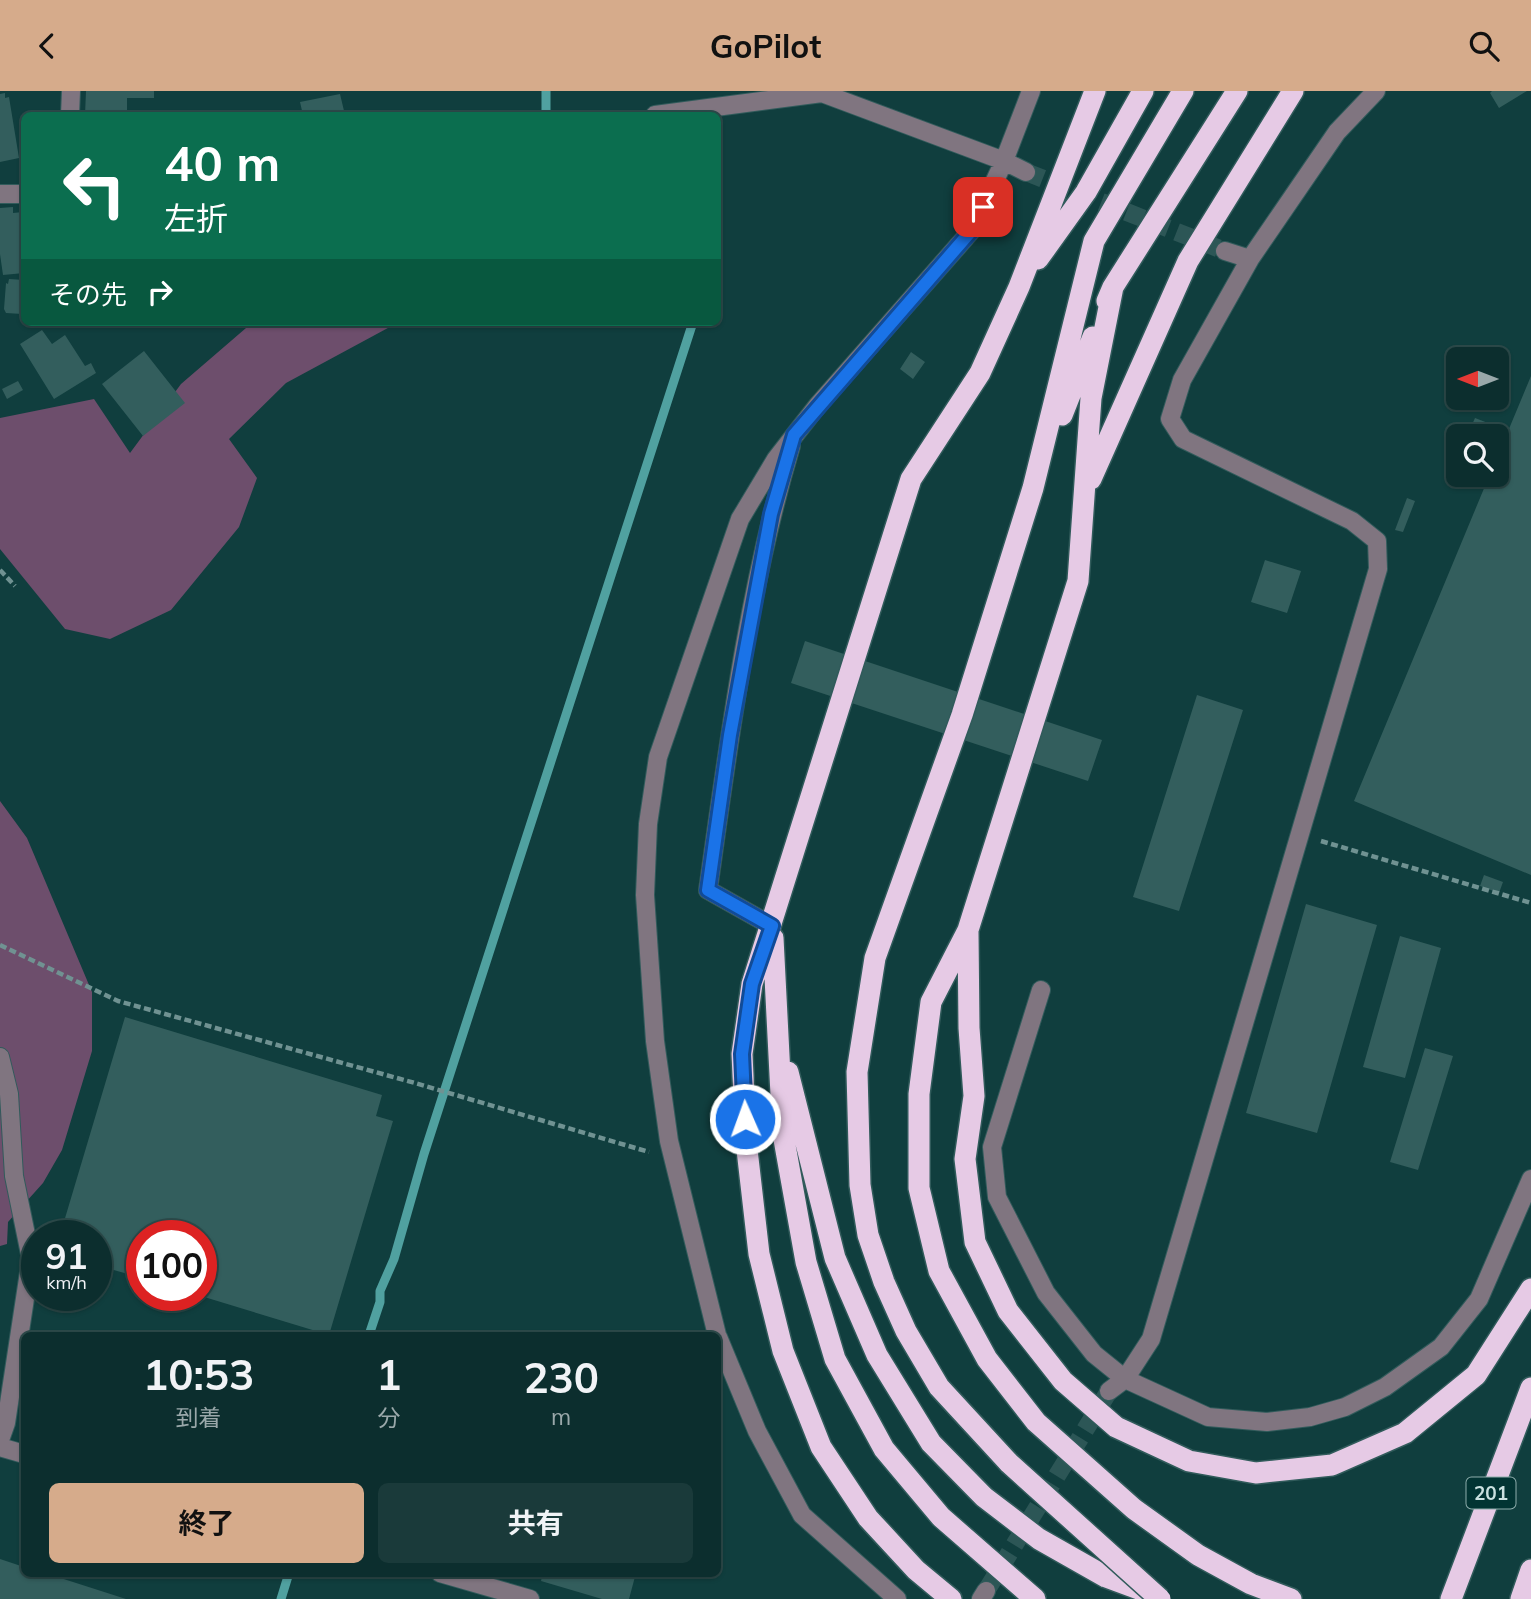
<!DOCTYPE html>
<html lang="ja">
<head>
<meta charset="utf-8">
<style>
	body { margin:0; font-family:Mulish,"Noto Sans JP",sans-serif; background:#1a3a3a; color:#f1f3f6; height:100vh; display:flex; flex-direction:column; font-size:26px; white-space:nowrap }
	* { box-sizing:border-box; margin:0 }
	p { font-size:23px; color:#9aa8aa }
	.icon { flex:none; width:38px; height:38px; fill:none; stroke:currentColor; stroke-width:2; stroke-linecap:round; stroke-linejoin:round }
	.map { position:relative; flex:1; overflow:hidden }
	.sheet { position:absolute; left:21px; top:1241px; width:700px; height:245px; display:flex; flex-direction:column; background:#0c2e2e; border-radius:10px; box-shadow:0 2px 5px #0004,0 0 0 2px #2c4a4a }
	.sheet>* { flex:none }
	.hud { position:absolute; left:21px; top:21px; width:700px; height:214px; border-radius:10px; box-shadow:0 2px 5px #0004,0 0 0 2px #2c4a4a; background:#0b6e4f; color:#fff; overflow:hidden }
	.needle { width:46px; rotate:270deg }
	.buttons { position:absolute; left:1446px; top:256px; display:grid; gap:14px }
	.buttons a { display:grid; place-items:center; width:63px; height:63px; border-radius:10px; background:#0c2e2e; box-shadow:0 2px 5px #0004,0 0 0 2px #2c4a4a; font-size:35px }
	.speed { position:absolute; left:21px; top:1129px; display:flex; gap:14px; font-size:35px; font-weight:700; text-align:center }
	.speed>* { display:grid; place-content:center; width:91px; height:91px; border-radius:50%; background:#0c2e2e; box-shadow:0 2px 5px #0004,0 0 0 2px #2c4a4a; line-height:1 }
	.speed small { font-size:18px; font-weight:400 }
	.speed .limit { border:10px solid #d22; background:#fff; color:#111 }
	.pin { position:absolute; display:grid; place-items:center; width:60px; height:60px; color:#fff; margin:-30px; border-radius:14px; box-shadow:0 4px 10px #0006 }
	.me { position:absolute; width:77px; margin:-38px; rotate:358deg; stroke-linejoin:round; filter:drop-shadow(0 0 5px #0008) }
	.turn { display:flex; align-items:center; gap:24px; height:147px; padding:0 28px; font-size:32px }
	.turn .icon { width:91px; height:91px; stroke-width:2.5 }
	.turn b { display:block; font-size:49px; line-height:60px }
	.then { display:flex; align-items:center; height:66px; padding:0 28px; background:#0003; gap:14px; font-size:26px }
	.eta { display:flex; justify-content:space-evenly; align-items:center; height:119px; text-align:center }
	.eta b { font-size:42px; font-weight:700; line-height:49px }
	.cta { display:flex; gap:14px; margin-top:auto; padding:14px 28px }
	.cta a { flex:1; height:80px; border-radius:10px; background:#d6ab8b; color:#111; font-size:28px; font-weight:700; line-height:80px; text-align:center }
	.cta a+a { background:#1a3a3a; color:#f1f3f6 }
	header { display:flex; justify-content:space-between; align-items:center; height:91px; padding:0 28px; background:#d6ab8b; color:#111; font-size:32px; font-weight:700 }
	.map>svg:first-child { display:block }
	.green { fill:#6d4e6c }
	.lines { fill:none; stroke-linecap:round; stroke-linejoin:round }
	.stream { stroke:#50a1a0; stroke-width:9 }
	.building { fill:#335e5d }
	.minor-tunnel { stroke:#2c5656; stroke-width:18; stroke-dasharray:18 9; stroke-linecap:butt }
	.minor-casing { stroke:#315b5b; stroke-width:20 }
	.highway-casing { stroke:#315b5b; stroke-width:24 }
	.path { stroke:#709292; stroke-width:4.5; stroke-dasharray:7 3.5; stroke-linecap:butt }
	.minor { stroke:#807580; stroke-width:18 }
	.highway { stroke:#e6cae5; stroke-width:21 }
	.highway-bridge-casing { stroke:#315b5b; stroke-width:24; stroke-linecap:butt }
	.highway-bridge { stroke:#e6cae5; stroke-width:21 }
	.route-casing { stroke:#114b97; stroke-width:18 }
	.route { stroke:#1a73e8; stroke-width:12 }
	.labels { text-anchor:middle; stroke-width:7; stroke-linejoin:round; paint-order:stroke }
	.shield { fill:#023433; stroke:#8eadac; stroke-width:2 }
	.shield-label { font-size:19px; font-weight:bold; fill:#cae1e0 }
</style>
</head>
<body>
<header><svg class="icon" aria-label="back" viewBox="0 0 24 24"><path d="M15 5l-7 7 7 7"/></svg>GoPilot<svg class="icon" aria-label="search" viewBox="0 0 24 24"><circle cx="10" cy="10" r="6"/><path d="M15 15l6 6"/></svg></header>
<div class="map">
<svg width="1531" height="1508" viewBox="0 0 1531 1508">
	<rect width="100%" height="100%" fill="#103e3e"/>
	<path class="green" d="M263,231H399L286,292L229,348L257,387L239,436L171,519L110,548L65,538L0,458V327L94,308L130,362L181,293L246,237Z
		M0,710L27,747L92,901V960L62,1059L43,1092L8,1131L7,1153L0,1155Z"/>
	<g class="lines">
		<path class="stream" d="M546,0V24
			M369,1244L380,1211V1200L394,1168L424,1063L693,231
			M281,1508L289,1482"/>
	</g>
	<path class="building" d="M86,0H154V7H127V24H85Z
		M1492,0H1527L1499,17L1490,2Z
		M5,2V7L9,6L19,67L0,71V3Z
		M340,3L345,24H303L300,11Z
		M13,116V122L23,121L24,182L3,184L0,163V117Z
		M9,188L24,189V219L22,223L6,222L4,218L6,192L8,193Z
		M42,239L52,253L65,244L85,275L91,272L96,282L54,308L20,253Z
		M144,260L185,312L143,345L102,293Z
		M911,261L925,271L913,288L900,278Z
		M1531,285V784L1354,710L1490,383H1496V369Z
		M18,290L23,299L7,308L2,298Z
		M1475,327L1488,332L1482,345H1467Z
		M1407,407L1415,410L1403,441L1395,439Z
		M1265,469L1301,480L1287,522L1251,511Z
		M805,550L1102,649L1088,690L791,592Z
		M1197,604L1243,619L1179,820L1133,806Z
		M1484,784L1503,791L1499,802L1480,795Z
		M1306,813L1377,834L1317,1042L1246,1022Z
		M1400,845L1441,857L1405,987L1363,976Z
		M125,926L382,1004L376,1025L393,1030L329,1244L201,1205V1144H142V1187L96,1174V1144H60Z
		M1425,957L1453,965L1418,1079L1390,1071Z
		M0,1468L24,1476V1482H45L126,1508H0Z
		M543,1482H636L629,1508H602L541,1490Z"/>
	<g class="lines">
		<path class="minor-tunnel" d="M1026,81L1225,160
			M986,1500L1109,1300"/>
		<g class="minor-casing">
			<path id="minor" d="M70,24L71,0
				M655,24L822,2L1004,70L1026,81
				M0,103H24
				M1225,160L1250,168
				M772,835L708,799C729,650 748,499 791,355
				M1041,899L992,1056L997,1106L1046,1202L1094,1263L1125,1288L1208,1326L1267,1331L1310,1326L1345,1316L1385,1296L1441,1256L1479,1208L1531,1088
				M0,966L9,1003L14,1085L31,1168L6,1332L0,1349
				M717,1244L669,1050L655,950L645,804L648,733L658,666L740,428L776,368L818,314L972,139L1004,70L1031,0
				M718,1246L757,1340L802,1424L897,1508
				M1109,1300L1125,1288L1151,1248L1378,478L1377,450L1352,430L1183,348L1170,328L1182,289L1250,168L1337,41L1376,0
				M0,1356L24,1363
				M440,1482L530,1508
				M981,1508L986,1500"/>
		</g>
		<g class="highway-casing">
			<path id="highway" d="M1038,168L1086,101L1143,0
				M1113,196L1091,307L1078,490L968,839L931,911L919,1003V1097L939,1180L987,1268L1036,1331L1134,1418L1198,1464L1251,1493L1291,1508
				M1107,210L1113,196L1237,0
				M1062,324L1093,246
				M1091,388L1188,170L1293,0
				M968,841L969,937L974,1005L965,1068L975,1151L1008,1220L1063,1290L1116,1336L1189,1370L1256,1382L1332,1374L1405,1342L1476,1284L1531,1198
				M773,847L783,1043L806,1171L835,1268L884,1358L941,1426L1035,1508
				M788,981L835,1167L877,1264L931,1352L984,1406L1039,1448L1106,1486L1155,1504
				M1009,1372L939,1296L906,1240L884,1191L868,1144L860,1094L857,981L875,867L962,624L1033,397L1094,150L1183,0
				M951,1508L916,1479L868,1427L821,1356L783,1260L759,1163L746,1050L742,963L752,893L911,388L980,282L1019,196L1095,0
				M1451,1508L1531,1297
				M1521,1508L1531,1479"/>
		</g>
		<path class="path" d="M0,479L15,495
			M1321,750L1531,812
			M0,854L118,910L415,992L649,1061"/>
		<use href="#minor" class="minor"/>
		<use href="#highway" class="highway"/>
		<g class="highway-bridge-casing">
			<path id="highway-bridge" d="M1009,1372L1160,1508"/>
		</g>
		<use href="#highway-bridge" class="highway-bridge"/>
	</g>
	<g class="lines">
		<g class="route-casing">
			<path id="route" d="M745,1028L742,963L752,893L772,835L708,799L730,644L771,423L794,344L972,139L983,116"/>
		</g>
		<use href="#route" class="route"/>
	</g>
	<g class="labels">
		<rect class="shield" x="1466.5" y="1386.5" width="49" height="31" rx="5"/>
		<g class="shield-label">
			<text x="1491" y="1409">201</text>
		</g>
	</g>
</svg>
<div class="buttons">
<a><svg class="needle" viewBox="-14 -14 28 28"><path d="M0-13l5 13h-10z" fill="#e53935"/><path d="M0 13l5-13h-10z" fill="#9aa8aa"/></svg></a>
<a><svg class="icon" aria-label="search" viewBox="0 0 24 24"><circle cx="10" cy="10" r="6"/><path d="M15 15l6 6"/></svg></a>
</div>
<div class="speed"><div>91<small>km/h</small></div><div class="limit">100</div></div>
<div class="pin" style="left:983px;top:116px;background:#d93025"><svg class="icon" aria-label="arrive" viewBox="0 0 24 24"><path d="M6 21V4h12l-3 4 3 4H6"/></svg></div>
<svg class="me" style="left:745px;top:1028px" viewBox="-20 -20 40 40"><circle r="17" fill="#1a73e8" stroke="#fff" stroke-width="3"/><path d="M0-11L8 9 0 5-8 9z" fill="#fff"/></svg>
<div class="hud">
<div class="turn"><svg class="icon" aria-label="left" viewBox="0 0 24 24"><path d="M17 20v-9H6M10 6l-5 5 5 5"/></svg><div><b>40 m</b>左折</div></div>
<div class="then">その先<svg class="icon" aria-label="right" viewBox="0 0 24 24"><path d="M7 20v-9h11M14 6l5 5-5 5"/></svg></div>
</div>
<section class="sheet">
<div class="eta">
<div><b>10:53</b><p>到着</p></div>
<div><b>1</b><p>分</p></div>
<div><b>230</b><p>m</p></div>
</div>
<div class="cta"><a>終了</a><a>共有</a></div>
</section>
</div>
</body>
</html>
